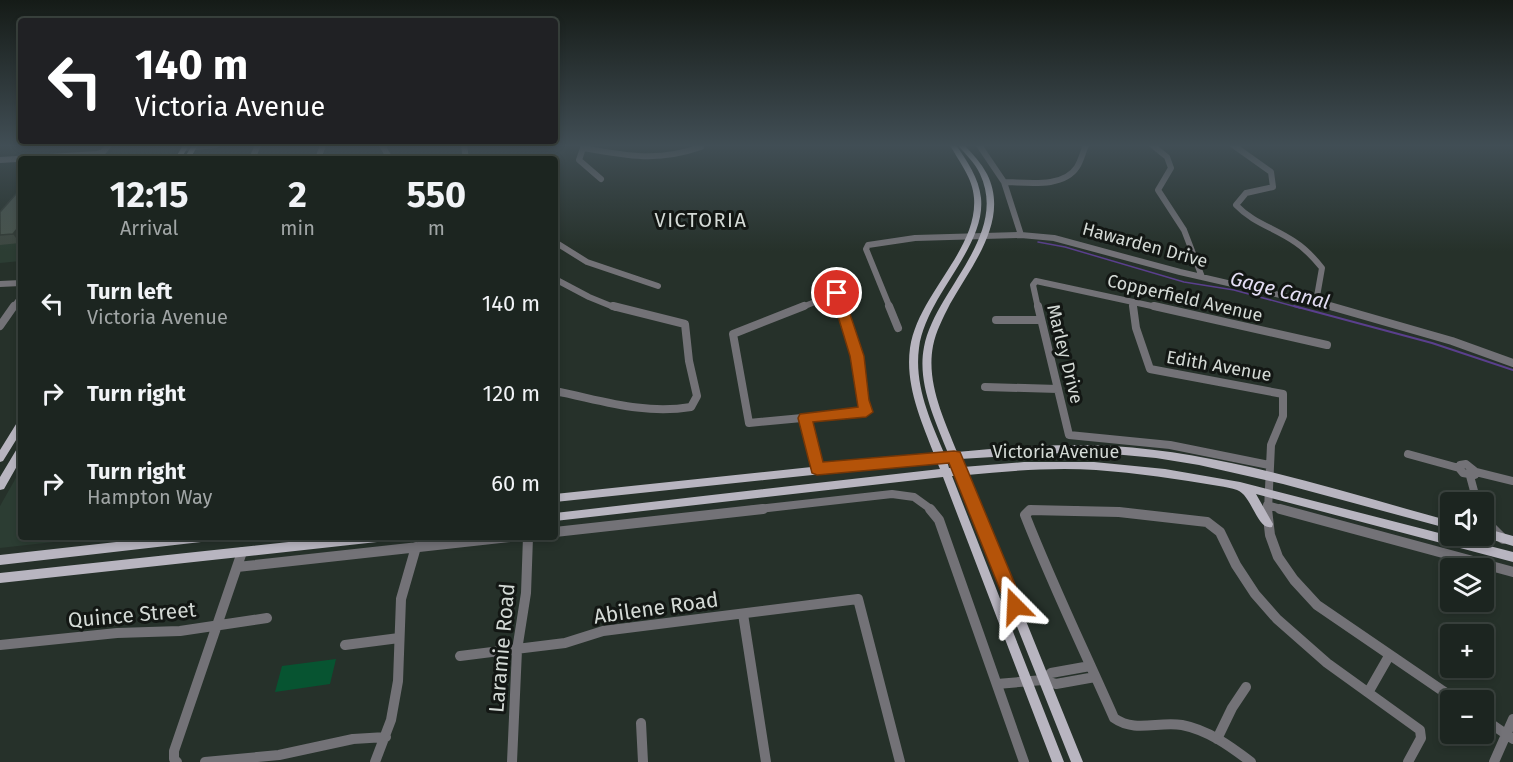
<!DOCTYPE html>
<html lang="en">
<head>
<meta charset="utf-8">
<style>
	body { margin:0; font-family:"Fira Sans",sans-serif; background:#252d29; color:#f1f3f6; height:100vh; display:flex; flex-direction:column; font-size:22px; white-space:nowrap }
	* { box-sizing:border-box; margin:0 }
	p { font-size:20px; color:#a0a5a5 }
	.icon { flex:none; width:33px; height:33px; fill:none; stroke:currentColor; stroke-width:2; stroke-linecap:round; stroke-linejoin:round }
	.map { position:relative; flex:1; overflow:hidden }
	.details { position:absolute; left:18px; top:156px; width:540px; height:384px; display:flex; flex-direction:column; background:#1c2520; border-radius:6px; box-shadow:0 3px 9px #0003,0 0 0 2px #3a423e }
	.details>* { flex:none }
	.top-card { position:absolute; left:18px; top:18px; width:540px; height:126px; border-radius:6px; box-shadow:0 3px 9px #0003,0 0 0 2px #3a423e; background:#202124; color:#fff; overflow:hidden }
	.tools { position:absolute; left:1440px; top:492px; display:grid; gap:12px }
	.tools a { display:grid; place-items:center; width:54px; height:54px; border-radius:6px; background:#1c2520; box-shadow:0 3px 9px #0003,0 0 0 2px #3a423e; font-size:30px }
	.pin { position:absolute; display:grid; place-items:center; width:51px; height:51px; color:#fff; margin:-26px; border:3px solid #fff; border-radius:50%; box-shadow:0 2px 6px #0007 }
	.me { position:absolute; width:66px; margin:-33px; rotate:339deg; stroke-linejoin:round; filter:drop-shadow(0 0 4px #0008) }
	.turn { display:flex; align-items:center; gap:21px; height:126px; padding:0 18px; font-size:27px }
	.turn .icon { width:78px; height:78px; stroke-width:2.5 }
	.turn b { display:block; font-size:42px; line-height:51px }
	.eta { display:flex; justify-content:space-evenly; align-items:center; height:102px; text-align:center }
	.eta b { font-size:36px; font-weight:700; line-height:42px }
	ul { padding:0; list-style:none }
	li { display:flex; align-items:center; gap:18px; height:90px; padding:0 18px }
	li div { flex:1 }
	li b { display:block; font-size:22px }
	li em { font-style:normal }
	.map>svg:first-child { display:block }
	.built { fill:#2c3d33 }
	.green { fill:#075431 }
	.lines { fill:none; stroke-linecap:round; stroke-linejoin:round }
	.stream-far1 { stroke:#5a3f8d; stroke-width:1.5 }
	.stream { stroke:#5a3f8d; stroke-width:2 }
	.minor-far2 { stroke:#737277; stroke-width:6 }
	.minor-far1 { stroke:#737277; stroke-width:8 }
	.minor { stroke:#737277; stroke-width:10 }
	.major { fill:#b8b5c0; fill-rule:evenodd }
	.wall { fill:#3e4841 }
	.shaded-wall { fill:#323b35 }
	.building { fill:#48544c; stroke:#323b35; stroke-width:1.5 }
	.route { fill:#b45309; stroke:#753606; stroke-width:1.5 }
	.labels { text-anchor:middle; stroke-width:6; stroke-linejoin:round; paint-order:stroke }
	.street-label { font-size:18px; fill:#d4dad6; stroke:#131714 }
	.neighbourhood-label { font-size:20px; letter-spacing:1.5px; fill:#d4dad6; stroke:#131714 }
	.water-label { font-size:20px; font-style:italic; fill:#e4def4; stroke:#131714 }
	.near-street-label { font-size:21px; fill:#d4dad6; stroke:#131714 }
</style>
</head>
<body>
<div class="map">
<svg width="1513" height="762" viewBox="0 0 1513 762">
	<rect width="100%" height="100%" fill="#26312a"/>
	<path class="built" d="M116,145H178L169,159H78L108,157Z
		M21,192V261L0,263V219Z
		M21,469V537H99L0,548V506Z"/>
	<path class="green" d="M336,659L330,684L275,692L282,666Z"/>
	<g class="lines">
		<path class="stream-far1" d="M1038,242L1065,247L1184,282L1234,290L1300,308"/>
		<path class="stream" d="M1294,306L1432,343L1513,370"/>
		<path class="minor-far2" d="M382,145L390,159
			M464,145L466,159
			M585,145L583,148C627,156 658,162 701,147
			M979,145L1004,182L1021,235
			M1152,145L1167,157L1171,168L1158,190L1184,230L1202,277
			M1233,145L1271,172L1273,187L1246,193L1236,205C1253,223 1275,228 1295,242C1306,249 1314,258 1322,268L1316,302
			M185,148L216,145
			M583,148L579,160L601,179
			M252,159L258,145
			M318,159L323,145
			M0,160L97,154L103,152L109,145
			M1004,182C1025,182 1063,189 1077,167C1081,161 1083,152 1086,145
			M555,242L587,262L658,286
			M555,279L589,297L616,308
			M0,284L21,283
			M1133,302V308
			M13,308L21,297
			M800,308L837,293L842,308
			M890,308L866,249L868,245L915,238L1021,235L1054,238L1180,272L1336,308
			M1038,308L1033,285L1036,281L1161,308"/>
		<path class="minor-far1" d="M804,306L733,334L749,423L866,412L862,400L857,356L841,306
			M889,306L898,328
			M1038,306L1069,435L1170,445L1269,465
			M1133,306L1136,328L1150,369L1283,394V416L1271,445L1268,510
			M1154,306L1327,345
			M1330,306L1452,341L1513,363
			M996,320H1041
			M0,326L14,306
			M985,387L1058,389
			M555,391C601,400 643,415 691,407L697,396L689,361L685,324L613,306
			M805,418L817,469
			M1408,454L1459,468
			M1466,464L1476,472L1475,475L1463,473L1459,468L1460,465Z
			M1476,472L1513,481
			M1470,476L1477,502
			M1267,505L1285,510
			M750,510L892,494L914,497L932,510
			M1030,510H1077"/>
		<path class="minor" d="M930,509L939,520L1024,762
			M1267,509L1270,535L1278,557L1294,580L1317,605L1456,700
			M1280,509L1513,572
			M1484,520L1503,539
			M555,532L763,509
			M237,567L510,537
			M743,614L766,762
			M0,645L117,633L180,631L267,618
			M345,645L399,638
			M460,656L565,643L603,631L858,599L900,762
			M1043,680L1051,673L1090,666
			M997,684L1043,680L1056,684L1095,677
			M1369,691L1389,656
			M1484,719L1513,739
			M641,723L643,762
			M1217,739L1232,708L1246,687
			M177,762L174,759V751L242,552
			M205,762L279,755L353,739L386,737
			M375,762L391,720L398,681L401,599L416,547
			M512,762L517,650L526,593L528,537
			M1251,762C1230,746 1208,730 1182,725C1158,721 1135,733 1114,718C1084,650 1052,584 1025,515L1030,510L1119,512L1207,522L1220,532L1236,565L1255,594L1277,619L1327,663L1420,730L1421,738L1408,762
			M1494,762L1513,719"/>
		<path class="major" d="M183,145H189L181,159H175Z
			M192,145H198L190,159H184Z
			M950,145H956C967,161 979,178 981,198C986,248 926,295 919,348C914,385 930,420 944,453H948C935,420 917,383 924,347C935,290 1009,236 980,174C975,163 965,154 958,145H964C973,154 981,163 987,174C1010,220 972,265 950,304C943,318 936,331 933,346C926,383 944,419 957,452C1009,447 1061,443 1112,446C1227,453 1339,491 1450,521V529L1283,484L1199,465L1156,458L1113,454L1063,453L960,459L963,467L1024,462H1094L1165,469L1240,482L1513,552V562L1256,494L1273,524L1272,527C1257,531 1252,495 1237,490C1232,488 1225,487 1219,486C1178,479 1137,473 1096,470C1053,467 1009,471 967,475L1083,762H1071L957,476H952L1064,762H1052L943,477L555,521V513L940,469L937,462L555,502V494L934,454C921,420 905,385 910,348C918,294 978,250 974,198C973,178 959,162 950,145ZM951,460L954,468H949L947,461Z
			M21,420V432L3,461L0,462V450L18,421Z
			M21,446V459L4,489L0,490V477L18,447Z
			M1484,528L1513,536V546L1480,536H1484Z
			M161,537H206L205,540L201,542L0,565V555Z
			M335,537H382L381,540L377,542L0,583V573Z"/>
	</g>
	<path class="wall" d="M21,193V242L20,243L0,245V212Z"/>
	<path class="shaded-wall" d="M21,224V242L20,243L13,234Z"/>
	<path class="building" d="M21,193V224L13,234L0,235V212L16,194Z"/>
	<linearGradient id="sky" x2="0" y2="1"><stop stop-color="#151b17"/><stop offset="0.58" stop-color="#414e55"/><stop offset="1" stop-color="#414e55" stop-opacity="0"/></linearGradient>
	<rect width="1513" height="251" fill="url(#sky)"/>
	<path class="route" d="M837,289L843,293L864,356L869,400L873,412L866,417L813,422L823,462L954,451L960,452L1024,606L1021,612L1015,614L1009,612L949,463L817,475L812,473L798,418L800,414L858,407L850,356L831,293Z"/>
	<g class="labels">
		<g class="street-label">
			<text transform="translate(1145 245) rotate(15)" y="6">Hawarden Drive</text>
			<text transform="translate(1185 298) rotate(13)" y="6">Copperfield Avenue</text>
			<text transform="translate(1065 354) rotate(76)" y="6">Marley Drive</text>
			<text transform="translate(1219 366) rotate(10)" y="6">Edith Avenue</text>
			<text x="1056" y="458">Victoria Avenue</text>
		</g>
		<g class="neighbourhood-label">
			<text x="701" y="227">VICTORIA</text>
		</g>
		<g class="water-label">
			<text transform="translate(1280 290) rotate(14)" y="7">Gage Canal</text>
		</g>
		<g class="near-street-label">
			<text transform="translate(656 608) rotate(-8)" y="7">Abilene Road</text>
			<text transform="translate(132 615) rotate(-5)" y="7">Quince Street</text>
			<text transform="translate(502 648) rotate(-85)" y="7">Laramie Road</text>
		</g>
	</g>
</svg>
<div class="tools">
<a><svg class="icon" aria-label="sound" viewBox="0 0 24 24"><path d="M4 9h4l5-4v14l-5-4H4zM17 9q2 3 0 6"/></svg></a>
<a><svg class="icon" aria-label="layers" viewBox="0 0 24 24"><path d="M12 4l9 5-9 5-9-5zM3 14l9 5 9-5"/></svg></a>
<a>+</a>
<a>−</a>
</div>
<div class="pin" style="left:837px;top:293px;background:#d93025"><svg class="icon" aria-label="arrive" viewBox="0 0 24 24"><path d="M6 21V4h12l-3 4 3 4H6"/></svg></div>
<svg class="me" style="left:1015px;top:606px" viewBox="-20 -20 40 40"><path d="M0-17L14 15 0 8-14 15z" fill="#b45309" stroke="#fff" stroke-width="4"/></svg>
<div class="top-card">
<div class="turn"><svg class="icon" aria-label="left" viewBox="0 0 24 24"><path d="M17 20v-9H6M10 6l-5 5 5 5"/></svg><div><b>140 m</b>Victoria Avenue</div></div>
</div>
<section class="details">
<div class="eta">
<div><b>12:15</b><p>Arrival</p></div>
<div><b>2</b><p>min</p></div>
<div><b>550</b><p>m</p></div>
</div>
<ul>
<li><svg class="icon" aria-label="left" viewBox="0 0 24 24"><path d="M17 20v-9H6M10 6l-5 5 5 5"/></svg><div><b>Turn left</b><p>Victoria Avenue</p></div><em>140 m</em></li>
<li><svg class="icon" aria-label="right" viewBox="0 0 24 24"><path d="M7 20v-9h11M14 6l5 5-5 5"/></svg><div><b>Turn right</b></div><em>120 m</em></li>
<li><svg class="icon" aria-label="right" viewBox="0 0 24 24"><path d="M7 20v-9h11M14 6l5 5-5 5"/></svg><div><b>Turn right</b><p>Hampton Way</p></div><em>60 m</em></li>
</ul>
</section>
</div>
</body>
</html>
